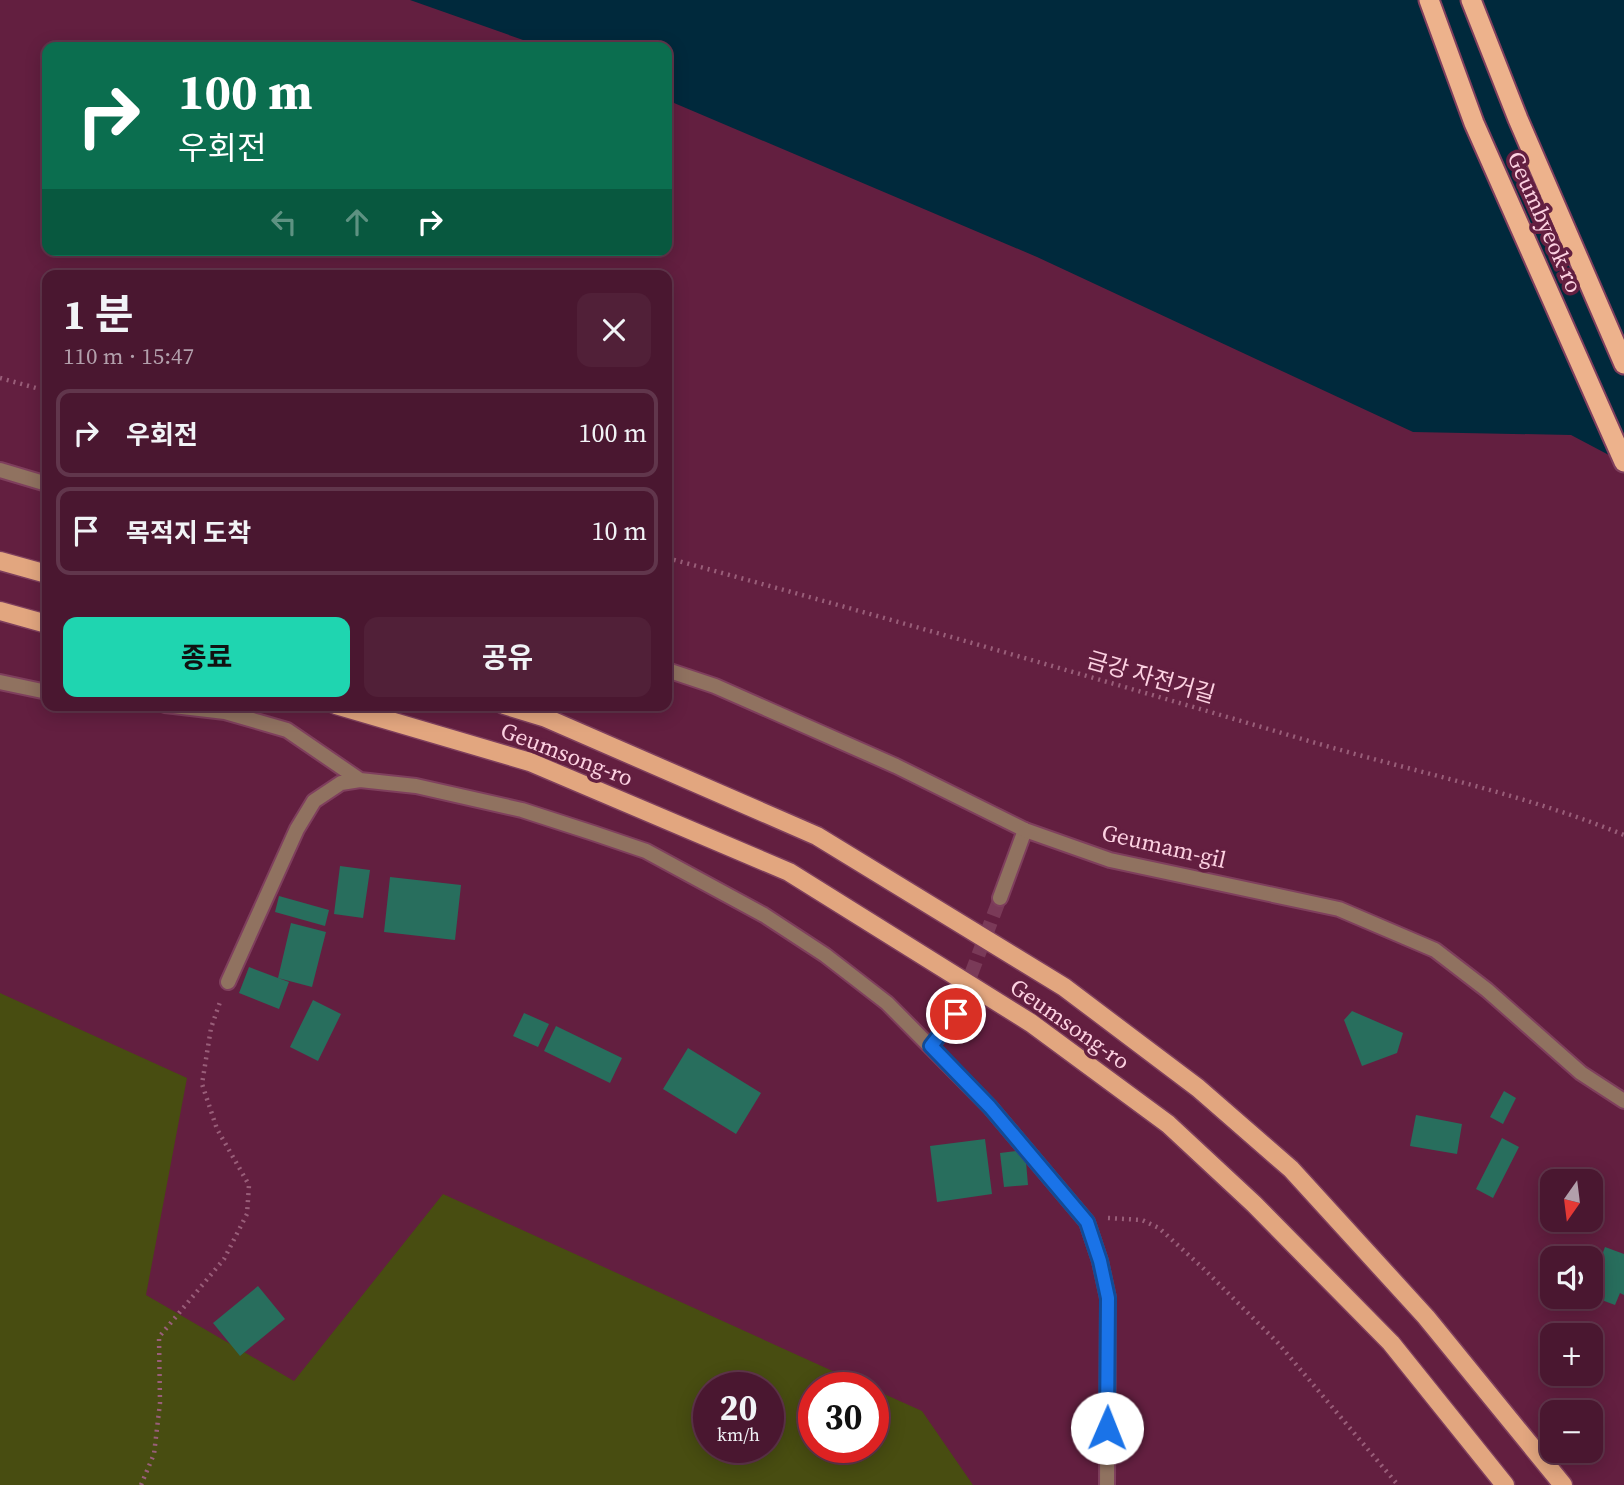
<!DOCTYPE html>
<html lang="ko">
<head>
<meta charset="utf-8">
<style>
	body { margin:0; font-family:"Source Serif 4","Noto Sans KR",serif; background:#512038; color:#f1f3f6; height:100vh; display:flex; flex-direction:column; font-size:26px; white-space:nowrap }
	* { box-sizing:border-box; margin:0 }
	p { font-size:23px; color:#b29fab }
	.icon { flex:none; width:38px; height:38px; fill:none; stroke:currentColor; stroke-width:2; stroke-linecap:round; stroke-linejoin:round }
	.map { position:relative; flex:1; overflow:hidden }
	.details { position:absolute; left:42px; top:270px; width:630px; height:441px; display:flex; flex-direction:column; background:#4a1730; border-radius:14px; box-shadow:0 4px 18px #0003,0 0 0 2px #61364c }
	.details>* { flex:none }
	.guide { position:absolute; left:42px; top:42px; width:630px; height:214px; border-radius:14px; box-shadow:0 4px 18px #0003,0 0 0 2px #61364c; background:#0b6e4f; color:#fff; overflow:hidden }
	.needle { width:46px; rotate:194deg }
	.fabs { position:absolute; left:1540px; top:1169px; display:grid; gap:14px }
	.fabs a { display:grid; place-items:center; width:63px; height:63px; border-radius:14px; background:#4a1730; box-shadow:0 4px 18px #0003,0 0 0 2px #61364c; font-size:35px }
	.speed { position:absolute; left:693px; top:1372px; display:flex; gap:14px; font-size:35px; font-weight:700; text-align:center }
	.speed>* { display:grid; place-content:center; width:91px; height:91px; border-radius:50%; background:#4a1730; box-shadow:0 4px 18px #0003,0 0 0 2px #61364c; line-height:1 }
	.speed small { font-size:18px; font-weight:400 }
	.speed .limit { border:10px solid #d22; background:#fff; color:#111 }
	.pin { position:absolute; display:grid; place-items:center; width:60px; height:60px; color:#fff; margin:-30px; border:4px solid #fff; border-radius:50%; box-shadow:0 2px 7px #0007 }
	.me { position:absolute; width:77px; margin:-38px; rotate:1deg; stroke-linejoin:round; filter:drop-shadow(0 0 5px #0008) }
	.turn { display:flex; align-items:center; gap:24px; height:147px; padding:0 21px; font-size:32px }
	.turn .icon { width:91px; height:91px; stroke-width:2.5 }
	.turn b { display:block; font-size:49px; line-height:60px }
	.lanes { display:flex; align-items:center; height:66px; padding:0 21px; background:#0003; justify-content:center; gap:35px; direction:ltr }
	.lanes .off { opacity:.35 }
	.round { display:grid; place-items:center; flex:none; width:74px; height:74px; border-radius:14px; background:#512038 }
	.headline { display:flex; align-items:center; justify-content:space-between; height:119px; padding:0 21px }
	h1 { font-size:42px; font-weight:700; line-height:52px }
	.cta { display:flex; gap:14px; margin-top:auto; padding:14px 21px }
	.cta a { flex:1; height:80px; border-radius:14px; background:#1fd5b0; color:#111; font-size:28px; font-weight:700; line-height:80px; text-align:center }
	.cta a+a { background:#512038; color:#f1f3f6 }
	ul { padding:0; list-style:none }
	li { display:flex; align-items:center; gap:21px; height:88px; margin:0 14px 10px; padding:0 7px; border:4px solid #61364c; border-radius:14px }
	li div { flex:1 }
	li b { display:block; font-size:26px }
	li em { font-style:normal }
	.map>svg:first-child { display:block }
	.green { fill:#484d11; fill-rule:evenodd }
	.water { fill:#00293c }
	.building { fill:#286e5d }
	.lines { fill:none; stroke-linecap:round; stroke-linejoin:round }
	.minor-tunnel { stroke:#7a3a58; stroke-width:14; stroke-dasharray:14 7; stroke-linecap:butt }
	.minor-casing { stroke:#7f3f5d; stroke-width:18 }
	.tertiary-casing { stroke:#7f3f5d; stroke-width:18 }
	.primary-casing { stroke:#7f3f5d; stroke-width:21 }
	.trunk-casing { stroke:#7f3f5d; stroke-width:23 }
	.path { stroke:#995e79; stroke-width:4.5; stroke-dasharray:2 5; stroke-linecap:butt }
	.minor { stroke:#907260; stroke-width:14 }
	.tertiary { stroke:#907260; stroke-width:14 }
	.primary { stroke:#e2a67f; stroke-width:18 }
	.trunk { stroke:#edb28c; stroke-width:19 }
	.route-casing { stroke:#114b97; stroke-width:18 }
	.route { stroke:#1a73e8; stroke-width:12 }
	.labels { text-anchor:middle; stroke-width:7; stroke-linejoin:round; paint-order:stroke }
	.street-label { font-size:23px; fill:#fcd1e1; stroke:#631f40 }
</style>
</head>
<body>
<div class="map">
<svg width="1624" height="1485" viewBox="0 0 1624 1485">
	<rect width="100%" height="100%" fill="#631f40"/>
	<path class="green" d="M0,993L187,1078L146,1295L294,1381L443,1194L870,1388H814V1447H873V1389L922,1411L973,1485H0ZM709,1388H768V1447H709Z"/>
	<path class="water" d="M410,0H1624V463L1571,435L1413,432L1037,257L667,100V47H543Z"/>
	<path class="building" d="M340,866L370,870L363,918L334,914Z
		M390,877L461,885L455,940L384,932Z
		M279,896L329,910L325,926L275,912Z
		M291,923L326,932L312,987L278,978L289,982L279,1009L239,993L249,967L278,978Z
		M313,1000L341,1014L318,1061L290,1047Z
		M1352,1011L1403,1033L1397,1053L1362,1066L1344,1020Z
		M524,1013L549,1024L538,1047L513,1036Z
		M556,1026L622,1058L610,1083L544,1051Z
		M688,1048L761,1093L736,1134L663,1089Z
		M1504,1091L1516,1098L1503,1124L1490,1117Z
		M1416,1115L1462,1124L1457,1154L1410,1146Z
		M1502,1138L1519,1147L1493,1198L1476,1189Z
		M985,1139L992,1194L937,1202L930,1146Z
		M1025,1150L1028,1185L1004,1187L1000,1153Z
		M1563,1220H1584L1580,1227Z
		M1605,1247L1624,1254V1295L1620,1293L1615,1305L1591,1296V1285Z
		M258,1286L285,1319L240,1356L213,1323Z"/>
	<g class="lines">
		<path class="minor-tunnel" d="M956,1014L1000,898"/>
		<g class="minor-casing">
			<path id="minor" d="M0,682L47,692
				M165,705L225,712L287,730L360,780
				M1000,898L1025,830
				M228,982L297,829L314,801L341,783L360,780L416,786L522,810L593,833L646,851L764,915L825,955L887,1003L990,1107L1087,1222L1100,1261L1108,1298L1107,1485
				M931,1046L956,1014"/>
		</g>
		<g class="tertiary-casing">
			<path id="tertiary" d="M0,470L47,484
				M667,670L715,686L896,766L1025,830L1110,860L1339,909L1435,950L1487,990L1581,1073L1624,1101"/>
		</g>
		<g class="primary-casing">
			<path id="primary" d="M0,561L47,574
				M0,611L47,624
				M336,705L530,762L789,872L1031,1023L1168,1124L1254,1204L1391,1343L1505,1485
				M504,705L546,718L817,836L1064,987L1198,1088L1291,1169L1426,1317L1563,1485"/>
		</g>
		<g class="trunk-casing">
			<path id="trunk" d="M1429,0L1474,123L1624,462
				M1471,0L1518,119L1624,364"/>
		</g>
		<path class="path" d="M0,378L47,391
			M667,558C882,616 1095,678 1309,741C1414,772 1522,793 1624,835
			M1108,1218L1142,1220L1159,1228L1204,1269L1278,1343L1398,1485
			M141,1485L154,1454L160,1403L159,1337L224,1259L247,1214L249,1185L217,1129L202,1084L211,1028L220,1002"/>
		<use href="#minor" class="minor"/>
		<use href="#tertiary" class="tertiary"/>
		<use href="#primary" class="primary"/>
		<use href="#trunk" class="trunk"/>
	</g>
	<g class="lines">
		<g class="route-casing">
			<path id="route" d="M956,1014L931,1046L990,1107L1087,1222L1100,1261L1108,1298L1107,1428"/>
		</g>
		<use href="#route" class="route"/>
	</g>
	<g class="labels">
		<g class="street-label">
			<text transform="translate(1545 222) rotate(66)" y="8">Geumbyeok-ro</text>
			<text transform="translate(1151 677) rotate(16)" y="8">금강 자전거길</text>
			<text transform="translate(567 754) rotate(21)" y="8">Geumsong-ro</text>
			<text transform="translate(1164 846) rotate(13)" y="8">Geumam-gil</text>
			<text transform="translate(1070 1024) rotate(35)" y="8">Geumsong-ro</text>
		</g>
	</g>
</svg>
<div class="fabs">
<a><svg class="needle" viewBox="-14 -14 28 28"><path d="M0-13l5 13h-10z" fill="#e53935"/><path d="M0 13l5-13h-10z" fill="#b29fab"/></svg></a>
<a><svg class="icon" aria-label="sound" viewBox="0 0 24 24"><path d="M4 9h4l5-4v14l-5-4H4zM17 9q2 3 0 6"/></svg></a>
<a>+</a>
<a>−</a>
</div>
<div class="speed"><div>20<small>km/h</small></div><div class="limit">30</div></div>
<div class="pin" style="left:956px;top:1014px;background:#d93025"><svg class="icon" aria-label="arrive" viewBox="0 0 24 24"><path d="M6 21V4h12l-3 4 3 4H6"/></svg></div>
<svg class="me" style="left:1107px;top:1428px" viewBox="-20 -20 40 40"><circle r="19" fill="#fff"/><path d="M0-13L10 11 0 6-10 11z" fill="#1a73e8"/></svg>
<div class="guide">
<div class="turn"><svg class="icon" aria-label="right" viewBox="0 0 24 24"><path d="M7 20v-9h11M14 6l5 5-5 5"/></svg><div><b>100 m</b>우회전</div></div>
<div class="lanes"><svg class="icon off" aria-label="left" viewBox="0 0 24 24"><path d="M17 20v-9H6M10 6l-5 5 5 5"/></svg><svg class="icon off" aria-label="ahead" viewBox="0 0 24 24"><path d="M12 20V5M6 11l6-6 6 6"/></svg><svg class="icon" aria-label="right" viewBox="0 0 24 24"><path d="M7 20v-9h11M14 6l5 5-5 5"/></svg></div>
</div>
<section class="details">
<div class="headline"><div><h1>1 분</h1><p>110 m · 15:47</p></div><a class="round"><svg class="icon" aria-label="close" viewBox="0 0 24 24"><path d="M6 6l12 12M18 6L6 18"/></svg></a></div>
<ul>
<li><svg class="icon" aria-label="right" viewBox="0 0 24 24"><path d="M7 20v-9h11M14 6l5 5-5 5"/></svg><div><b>우회전</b></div><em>100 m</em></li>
<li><svg class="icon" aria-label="arrive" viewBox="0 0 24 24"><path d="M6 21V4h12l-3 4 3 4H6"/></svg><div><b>목적지 도착</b></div><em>10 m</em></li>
</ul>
<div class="cta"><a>종료</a><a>공유</a></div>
</section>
</div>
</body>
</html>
